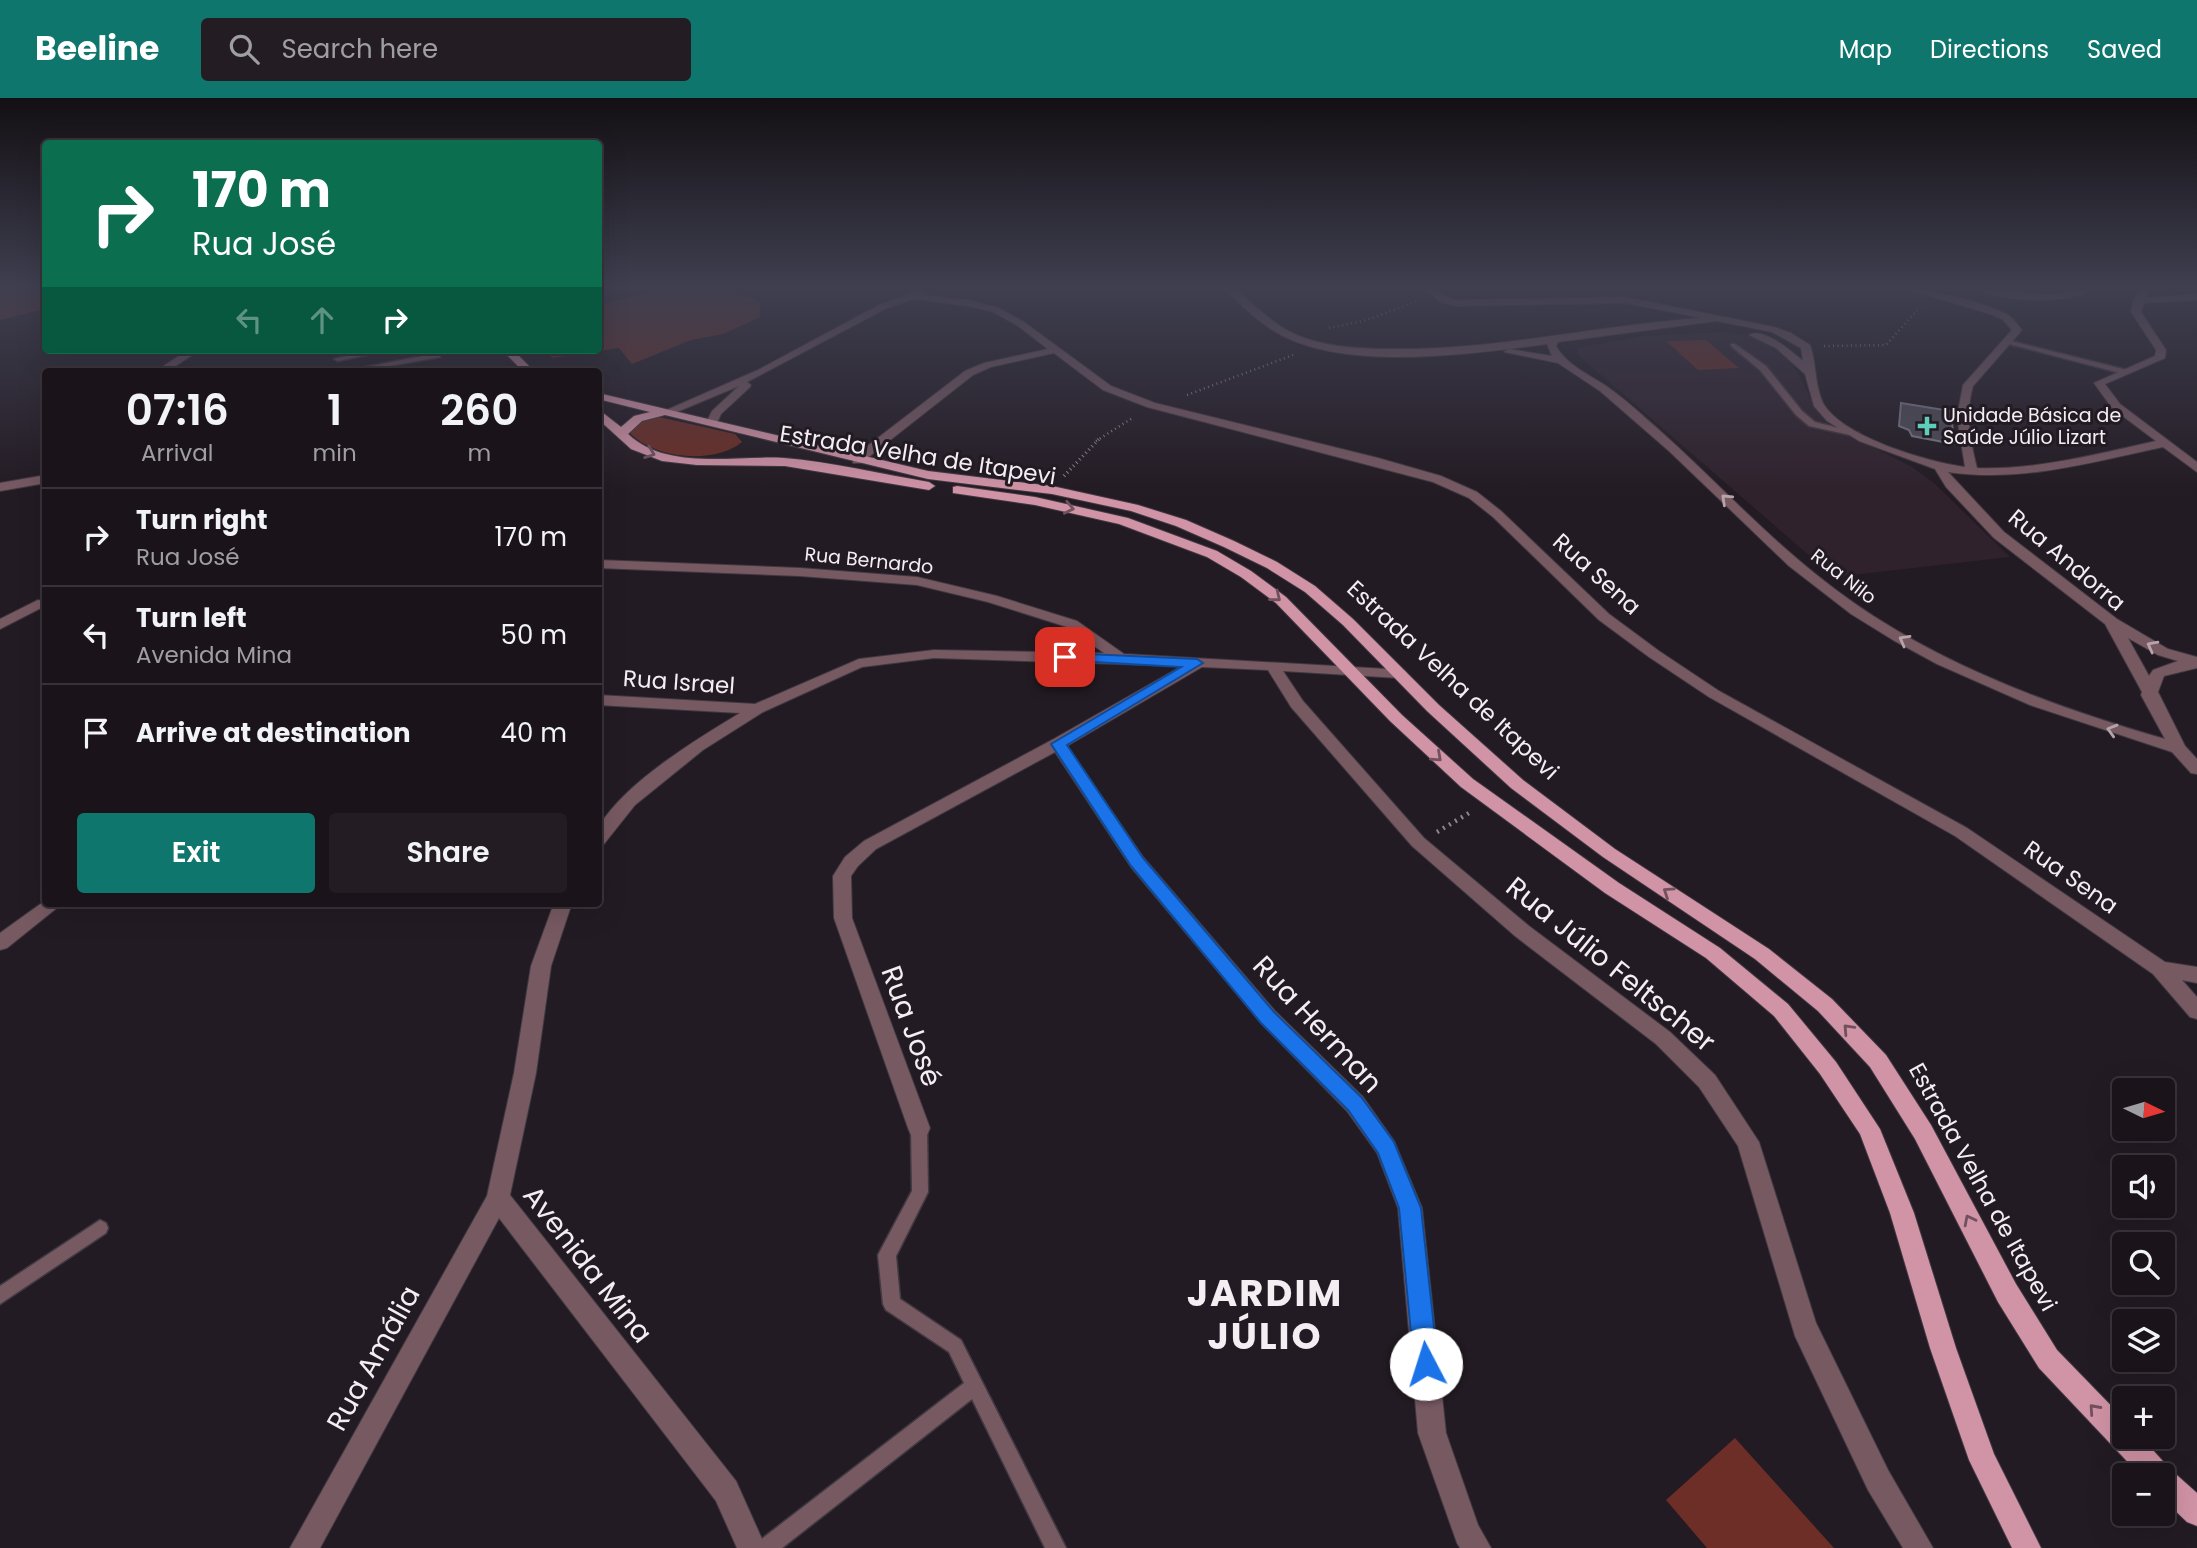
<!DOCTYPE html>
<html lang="en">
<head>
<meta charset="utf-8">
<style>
	body { margin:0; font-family:Poppins,sans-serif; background:#231d23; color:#f1f3f6; height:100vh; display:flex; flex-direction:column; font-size:26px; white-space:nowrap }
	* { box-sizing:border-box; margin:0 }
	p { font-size:23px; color:#9f9ea2 }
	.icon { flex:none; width:38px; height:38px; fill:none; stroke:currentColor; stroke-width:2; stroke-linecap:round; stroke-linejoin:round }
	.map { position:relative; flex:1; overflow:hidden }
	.details { position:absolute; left:42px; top:270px; width:560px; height:539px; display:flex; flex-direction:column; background:#1a141a; border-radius:7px; box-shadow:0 7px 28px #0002,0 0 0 2px #383339 }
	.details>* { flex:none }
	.banner { position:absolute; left:42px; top:42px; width:560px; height:214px; border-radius:7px; box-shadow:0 7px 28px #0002,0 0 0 2px #383339; background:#0b6e4f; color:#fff; overflow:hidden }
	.needle { width:46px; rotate:95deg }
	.controls { position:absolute; left:2112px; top:980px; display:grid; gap:14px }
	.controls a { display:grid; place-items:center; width:63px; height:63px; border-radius:7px; background:#1a141a; box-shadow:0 7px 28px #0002,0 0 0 2px #383339; font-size:35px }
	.pin { position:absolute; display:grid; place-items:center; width:60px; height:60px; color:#fff; margin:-30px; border-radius:14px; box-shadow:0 4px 10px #0006 }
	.me { position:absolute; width:77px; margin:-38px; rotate:355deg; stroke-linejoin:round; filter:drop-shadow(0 0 5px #0008) }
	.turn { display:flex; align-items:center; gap:24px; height:147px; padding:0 35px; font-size:32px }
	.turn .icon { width:91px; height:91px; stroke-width:2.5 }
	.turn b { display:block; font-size:49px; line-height:60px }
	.lanes { display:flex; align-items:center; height:66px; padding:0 35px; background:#0003; justify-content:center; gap:35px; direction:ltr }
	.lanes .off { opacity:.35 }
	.eta { display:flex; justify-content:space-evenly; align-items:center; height:119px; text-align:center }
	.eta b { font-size:42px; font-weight:600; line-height:49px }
	.button { display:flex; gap:14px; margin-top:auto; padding:14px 35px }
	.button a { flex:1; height:80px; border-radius:7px; background:#0f766e; color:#fff; font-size:28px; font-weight:600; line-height:80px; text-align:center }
	.button a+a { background:#231d23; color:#f1f3f6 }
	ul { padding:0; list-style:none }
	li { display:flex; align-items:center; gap:21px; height:98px; padding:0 35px; border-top:2px solid #383339 }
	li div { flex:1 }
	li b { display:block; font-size:26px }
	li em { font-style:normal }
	header { display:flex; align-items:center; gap:42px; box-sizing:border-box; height:98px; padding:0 35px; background:#0f766e; color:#fff }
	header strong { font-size:33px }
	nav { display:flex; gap:38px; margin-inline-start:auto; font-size:24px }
	.search { width:490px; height:63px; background:#231d23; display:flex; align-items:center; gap:18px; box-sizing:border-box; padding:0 24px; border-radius:7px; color:#9f9ea2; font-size:26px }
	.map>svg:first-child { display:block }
	.built { fill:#2f222d }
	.green { fill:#6c2e26 }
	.building { fill:#4e4b56; stroke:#7c7884; stroke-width:2 }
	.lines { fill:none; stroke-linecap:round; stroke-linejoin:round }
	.lane-casing { stroke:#403940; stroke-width:3 }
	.street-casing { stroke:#403940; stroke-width:2 }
	.primary-casing { stroke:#403940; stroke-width:2 }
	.path-far2 { stroke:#8c858c; stroke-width:2.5; stroke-dasharray:1 3.5; stroke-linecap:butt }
	.path-far1 { stroke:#8c858c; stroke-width:3.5; stroke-dasharray:1 3.5; stroke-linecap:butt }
	.path { stroke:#8c858c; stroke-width:4.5; stroke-dasharray:2 5; stroke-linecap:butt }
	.lane { fill:#775962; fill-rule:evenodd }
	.street { fill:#775962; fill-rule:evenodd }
	.primary { fill:#d193a6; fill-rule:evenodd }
	.oneway { stroke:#71515e }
	.oneway2 { stroke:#b6a4aa }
	.route { fill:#1a73e8; stroke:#114b97; stroke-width:2 }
	.poi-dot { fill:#5cceba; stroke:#231b23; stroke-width:2.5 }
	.labels { text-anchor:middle; stroke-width:6; stroke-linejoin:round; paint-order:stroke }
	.far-poi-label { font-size:19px; fill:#f4eef3; stroke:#231b23; text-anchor:start }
	.far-street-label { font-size:19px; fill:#f4eef3; stroke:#231b23 }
	.street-label { font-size:23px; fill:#f4eef3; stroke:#231b23 }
	.near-street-label { font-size:28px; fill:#f4eef3; stroke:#231b23 }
	.near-district-label { font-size:37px; font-weight:bold; letter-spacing:2px; fill:#f4eef3; stroke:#231b23 }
</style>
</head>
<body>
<header>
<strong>Beeline</strong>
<div class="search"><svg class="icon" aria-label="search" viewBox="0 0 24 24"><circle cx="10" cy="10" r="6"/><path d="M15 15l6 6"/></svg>Search here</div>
<nav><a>Map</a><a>Directions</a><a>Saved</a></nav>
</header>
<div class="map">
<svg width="2197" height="1450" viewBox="0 0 2197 1450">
	<rect width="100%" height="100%" fill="#231b23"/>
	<path class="built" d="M1727,234L1755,239L1778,253L1793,266L1815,308L1829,327L1912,369L1934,385L2010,459L1834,479L1577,256L1578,250L1644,238Z"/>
	<path class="green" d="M0,191H45V211L0,222Z
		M665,191H730L760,204V219L723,236L691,242L632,266L619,250L552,260L547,252H598L599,207Z
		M1706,242L1739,270L1698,272L1666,243Z
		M659,319L735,336L742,344C714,367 654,361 629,334L643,321Z
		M1735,1340L1834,1450H1707L1666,1402Z"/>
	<path class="building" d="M1901,305L1951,313L1954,346L1912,338L1909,332L1899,328Z"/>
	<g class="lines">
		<g class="lane-casing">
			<path id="lane" d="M2007,242L2127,272L2128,274L2124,276L2005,245L2004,244Z
				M1731,246H1735L1766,268L1802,313L1815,324L1859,335V339L1809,328L1796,317L1760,272L1731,248Z
				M375,252H390L338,263L334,261Z
				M432,252H440V259L361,273H345L433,256Z
				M919,1023L925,1025L927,1030L928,1094L896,1158L900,1201L961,1242L1066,1450H1045L972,1301L782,1450H756L759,1443L964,1285L949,1254L886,1212L883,1206L878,1157L912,1093L911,1030L913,1025Z
				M100,1122L106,1125L108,1130L106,1135L0,1206V1188Z"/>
		</g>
		<g class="street-casing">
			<path id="street" d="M1225,191H1235C1256,208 1274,228 1299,238C1327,249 1359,251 1389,251C1495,253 1597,227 1702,220L1625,205L1456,208L1440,204L1425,191C1438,191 1444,199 1456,202L1625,199L1774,229L1791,235L1810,247C1817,266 1814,286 1823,305C1842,339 1928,364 1965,369L1957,319L1963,287L2012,232L2002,221L1990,216L1907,191C1930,191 1986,205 2006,216C2012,219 2017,226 2022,232L1973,288C1965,316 1970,342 1977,370C2038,372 2097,356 2156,343L2112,310L2094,285L2155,258L2156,252L2131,214L2133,203L2140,191H2149L2146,200L2197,196V202L2144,205L2141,214L2166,252L2165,260L2105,286L2120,306L2197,364V374L2163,349C2092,364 2021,385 1948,374L2004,434L2117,521L2168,551L2197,559V570L2164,578L2158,594L2185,648L2197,661V676L2191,675L2172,654L2030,607L1937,566L1893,542L1851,516L1789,468L1669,353L1600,293L1558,265L1504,254L1509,251L1552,258L1547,246C1473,256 1352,273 1283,238C1261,227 1242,208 1225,191ZM1717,223L1772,234L1801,250L1803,263C1792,254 1763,228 1749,237L1776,250L1805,276L1814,308L1827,323L1859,343L1935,371L1946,389L1994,440L2105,526L2142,594L2141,597L2165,641C2043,606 1918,559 1818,478C1761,433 1712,379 1658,331C1642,317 1626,302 1609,290C1591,277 1568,269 1556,248L1558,244ZM2128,540L2158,557L2178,563L2153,572L2149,578Z
				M1976,191L2050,197L2093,191C2070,207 2000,204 1976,191Z
				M921,192L924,193V197L968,202L999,210L1024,224L1111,288L1155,305L1378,360L1441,378L1477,394L1501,413L1609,516L1659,553L1719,593L1967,730L2165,864L2197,869V885L2182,882L2197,899V921L2190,919L2153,876L1955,738L1709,599L1649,559L1599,522L1493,419L1469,400L1433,384L1147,309L1103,292L1054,255L991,269L973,277L861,365H853V359L965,273L984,265L1048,251L1018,228L993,214L968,208L913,201L885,211L747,284L751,287L750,289L721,316L716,327L706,325L712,313L739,288L672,316L662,314L758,272L879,207Z
				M188,252H200L168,273H156Z
				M46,377V385L0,393V385Z
				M598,462L800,470L917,479L997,498L1077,523L1124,556L1404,572L1407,575L1399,580L1283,573L1303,603L1424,740L1529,828L1670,934L1715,977L1759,1044L1816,1225L1888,1372L1933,1450H1903L1868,1392L1795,1238L1738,1048L1699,989L1656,946L1515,838L1412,748L1291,609L1268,572L1202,569L1067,648L1143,759L1275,913L1363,999L1394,1043L1422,1110L1446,1335L1478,1427L1491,1450H1460L1457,1445L1418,1335L1398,1110L1377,1055L1347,1013L1261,925L1131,769L1055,654L876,751L858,768L851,778L852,820L930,1030L927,1037L919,1040L911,1037L908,1030L834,820L833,778L845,759L864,743L1052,642L1182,568L934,560L862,569L763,614L703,652L635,707L604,746L598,748C598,741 597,733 600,727C626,684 697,641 740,615L598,607V597L755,606L859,561L934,552L1104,555L1067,529L988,504L917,487L800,478L598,470Z
				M38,502L43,503V509L0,531V521Z
				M46,802V805H63L7,850L0,852V835Z
				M554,805H572L551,868L536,975L510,1097L736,1383L766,1450H737L716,1403L499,1120L320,1450H290L487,1098L514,975L531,868Z"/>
		</g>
		<g class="primary-casing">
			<path id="primary" d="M502,252H513L534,273H523Z
				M598,295L928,373L1052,388L1138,407L1186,422L1234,443L1277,464L1315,488L1353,521L1439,607L1523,682L1615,751L1769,851L1832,901L1886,957L1931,1027L2016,1186L2057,1252L2124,1321V1339H2141L2170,1371L2197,1395V1428L2187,1424L2163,1401V1377H2140L2039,1270L1998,1204L1915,1041L1870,969L1818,913L1755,861L1603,759L1511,690L1427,613L1343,527L1305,494L1267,470L1224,449L1176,428L1131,413L1052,396L928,381L665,317L642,323L628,336C667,373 734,357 784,360C832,364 881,376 929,384L935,388L929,392L785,368L697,367L662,363L631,351L598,321V311L621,329L634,318L650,314L598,301Z
				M957,388L1035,399L1128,420L1217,453L1251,473L1286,499L1402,617L1473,681L1619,785L1720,850L1788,906L1836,964L1880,1031L1914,1115L1956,1250L1994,1356L2041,1450H2012L1969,1362L1930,1250L1890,1115L1860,1036L1820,976L1774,918L1706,860L1605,795L1461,689L1390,623L1276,505L1241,479L1207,459L1119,426L1035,407L953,395V389Z"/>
		</g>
		<path class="path-far2" d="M1329,230L1367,222L1417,203
			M1824,248L1886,247L1920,209
			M1187,297L1293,257
			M1096,343L1134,319"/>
		<path class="path-far1" d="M1064,378L1099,341"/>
		<path class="path" d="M1437,734L1469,715"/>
		<use href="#lane" class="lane"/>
		<use href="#street" class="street"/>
		<use href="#primary" class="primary"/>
	</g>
	<defs><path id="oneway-chevron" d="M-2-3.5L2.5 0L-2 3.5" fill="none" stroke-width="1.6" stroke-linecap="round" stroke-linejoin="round" transform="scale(1.75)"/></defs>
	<g class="oneway">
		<use href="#oneway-chevron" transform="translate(650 355) rotate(20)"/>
		<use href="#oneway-chevron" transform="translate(1069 410) rotate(12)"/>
		<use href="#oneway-chevron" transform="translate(1276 499) rotate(39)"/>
		<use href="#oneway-chevron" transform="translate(1437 659) rotate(42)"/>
		<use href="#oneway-chevron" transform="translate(1668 794) rotate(-146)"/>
		<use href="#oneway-chevron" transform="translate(1848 931) rotate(-133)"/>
		<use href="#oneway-chevron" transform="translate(1969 1122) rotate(-117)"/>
		<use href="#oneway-chevron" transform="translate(2094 1311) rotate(-132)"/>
	</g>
	<g class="oneway2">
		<use href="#oneway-chevron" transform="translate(1726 401) rotate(-137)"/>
		<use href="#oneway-chevron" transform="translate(1904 542) rotate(-151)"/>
		<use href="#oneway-chevron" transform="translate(2152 548) rotate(-152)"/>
		<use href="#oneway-chevron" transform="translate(2112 632) rotate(-164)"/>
	</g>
	<linearGradient id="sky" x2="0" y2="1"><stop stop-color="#130f13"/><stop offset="0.48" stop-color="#3f3f50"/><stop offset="1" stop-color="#3f3f50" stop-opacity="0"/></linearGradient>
	<rect width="2197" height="394" fill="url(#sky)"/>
	<path class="route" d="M1065,555L1197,561L1203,565L1067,647L1143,760L1274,914L1362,1000L1394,1044L1421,1110L1438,1266L1435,1274L1426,1278L1418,1274L1414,1266L1399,1110L1378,1055L1348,1012L1261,925L1131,768L1051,646L1181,569L1060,562V556Z"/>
	<path class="poi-dot" d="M1923.5 317.5h7v7h7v7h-7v7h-7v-7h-7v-7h7z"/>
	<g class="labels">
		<g class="far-poi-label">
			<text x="1943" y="324">Unidade Básica de<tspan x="1943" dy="22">Saúde Júlio Lizart</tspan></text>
		</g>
		<g class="far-street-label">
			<text transform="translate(869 462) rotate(6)" y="7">Rua Bernardo</text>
			<text transform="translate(1844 478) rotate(38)" y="7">Rua Nilo</text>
		</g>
		<g class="street-label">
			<text transform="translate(918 357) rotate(9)" y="8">Estrada Velha de Itapevi</text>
			<text transform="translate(2067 462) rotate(40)" y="8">Rua Andorra</text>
			<text transform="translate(1597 476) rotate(42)" y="8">Rua Sena</text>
			<text transform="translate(1453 582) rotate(43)" y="8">Estrada Velha de Itapevi</text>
			<text transform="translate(679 584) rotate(4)" y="8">Rua Israel</text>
			<text transform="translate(2071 779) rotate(35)" y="8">Rua Sena</text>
			<text transform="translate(1983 1089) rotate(61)" y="8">Estrada Velha de Itapevi</text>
		</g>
		<g class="near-street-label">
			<text transform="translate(1611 866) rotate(39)" y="10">Rua Júlio Feltscher</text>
			<text transform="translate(1318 926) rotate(47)" y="10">Rua Herman</text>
			<text transform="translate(912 928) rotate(70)" y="10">Rua José</text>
			<text transform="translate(588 1166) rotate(52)" y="10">Avenida Mina</text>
			<text transform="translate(373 1260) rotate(-61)" y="10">Rua Amália</text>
		</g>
		<g class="near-district-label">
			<text x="1265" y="1208">JARDIM<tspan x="1265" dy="43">JÚLIO</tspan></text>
		</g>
	</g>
</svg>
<div class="controls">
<a><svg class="needle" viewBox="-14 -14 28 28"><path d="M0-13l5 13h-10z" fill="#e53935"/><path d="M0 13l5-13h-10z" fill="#9f9ea2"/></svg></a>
<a><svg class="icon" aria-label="sound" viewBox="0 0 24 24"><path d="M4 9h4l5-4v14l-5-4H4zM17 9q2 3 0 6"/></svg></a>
<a><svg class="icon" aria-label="search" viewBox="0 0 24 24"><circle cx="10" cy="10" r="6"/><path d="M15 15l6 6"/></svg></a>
<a><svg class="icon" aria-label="layers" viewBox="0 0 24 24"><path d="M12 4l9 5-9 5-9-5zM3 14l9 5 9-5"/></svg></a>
<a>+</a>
<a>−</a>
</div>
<div class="pin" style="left:1065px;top:559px;background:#d93025"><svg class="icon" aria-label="arrive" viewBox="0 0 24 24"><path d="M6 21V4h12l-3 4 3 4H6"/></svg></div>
<svg class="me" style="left:1426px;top:1266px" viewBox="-20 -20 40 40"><circle r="19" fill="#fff"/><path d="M0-13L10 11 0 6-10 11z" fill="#1a73e8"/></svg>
<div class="banner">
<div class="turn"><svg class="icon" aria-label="right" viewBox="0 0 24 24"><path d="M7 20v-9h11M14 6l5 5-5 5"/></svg><div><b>170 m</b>Rua José</div></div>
<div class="lanes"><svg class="icon off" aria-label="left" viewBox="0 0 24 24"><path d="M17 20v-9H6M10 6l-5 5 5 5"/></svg><svg class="icon off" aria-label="ahead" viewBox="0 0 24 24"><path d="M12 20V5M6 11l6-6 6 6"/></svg><svg class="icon" aria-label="right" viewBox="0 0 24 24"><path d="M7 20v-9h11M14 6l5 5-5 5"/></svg></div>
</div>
<section class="details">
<div class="eta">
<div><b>07:16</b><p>Arrival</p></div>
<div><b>1</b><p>min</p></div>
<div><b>260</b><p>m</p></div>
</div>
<ul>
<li><svg class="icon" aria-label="right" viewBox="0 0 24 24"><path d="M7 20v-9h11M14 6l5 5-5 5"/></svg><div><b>Turn right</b><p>Rua José</p></div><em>170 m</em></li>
<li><svg class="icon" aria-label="left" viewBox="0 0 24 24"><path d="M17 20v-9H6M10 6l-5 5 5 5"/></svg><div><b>Turn left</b><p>Avenida Mina</p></div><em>50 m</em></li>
<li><svg class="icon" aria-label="arrive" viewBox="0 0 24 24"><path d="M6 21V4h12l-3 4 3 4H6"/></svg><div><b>Arrive at destination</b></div><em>40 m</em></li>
</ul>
<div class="button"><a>Exit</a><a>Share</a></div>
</section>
</div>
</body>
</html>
